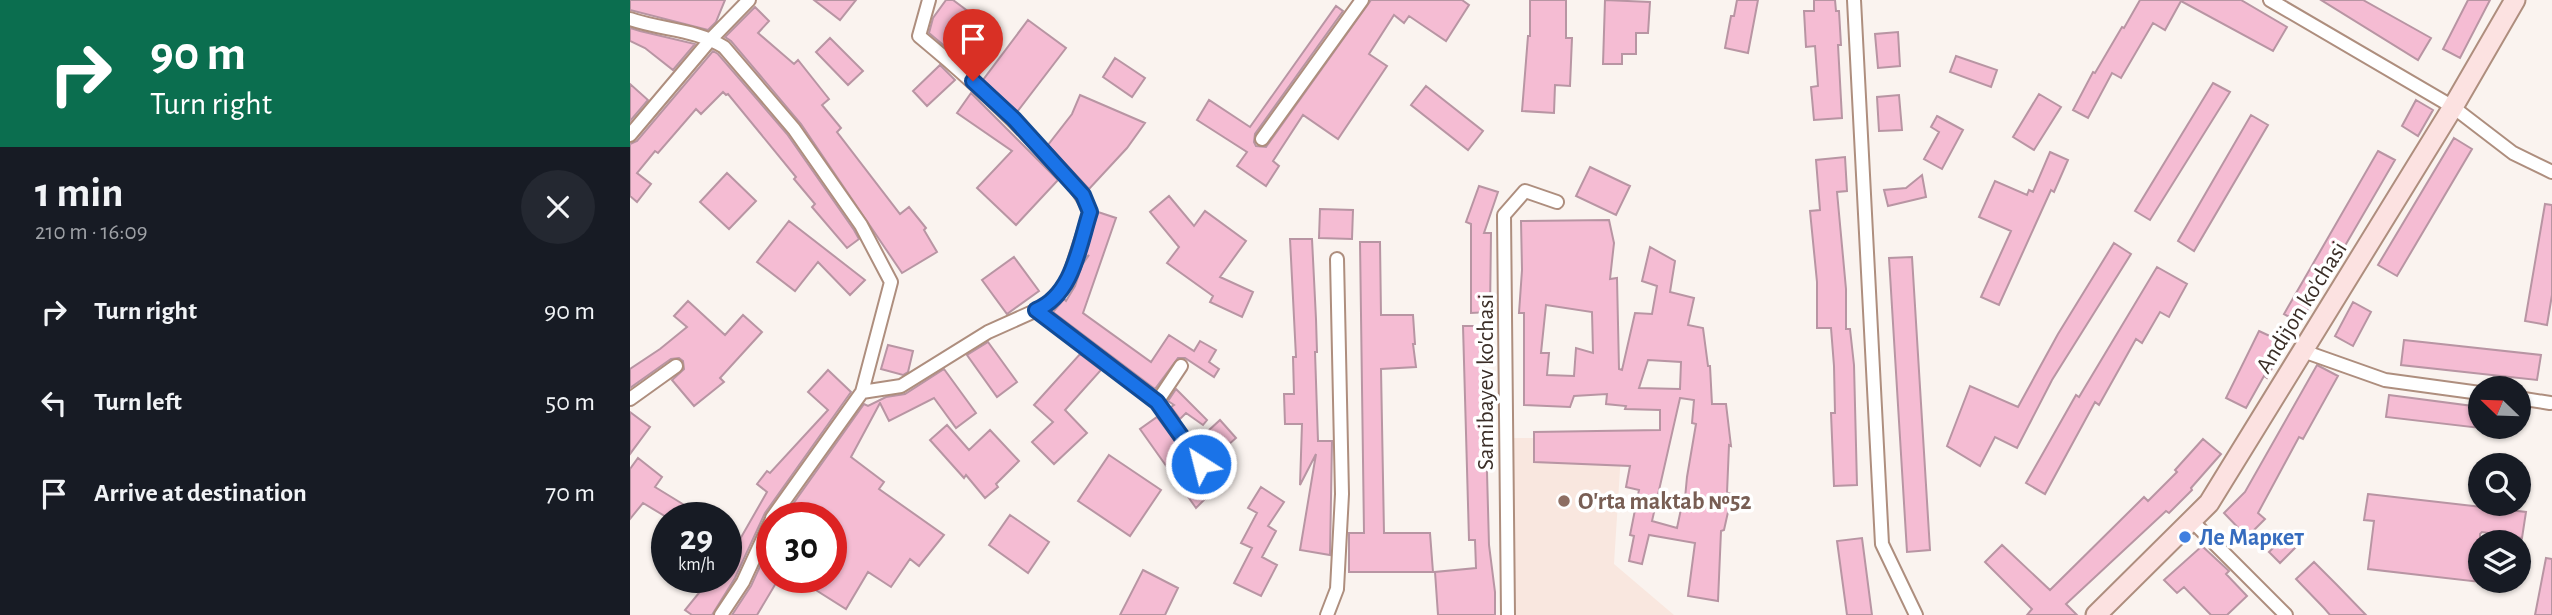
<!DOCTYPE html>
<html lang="en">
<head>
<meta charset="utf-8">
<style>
	body { margin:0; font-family:"Alegreya Sans",sans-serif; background:#242831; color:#f1f3f6; height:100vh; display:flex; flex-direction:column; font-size:26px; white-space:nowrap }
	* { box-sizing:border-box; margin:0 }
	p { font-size:23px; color:#9ea1a6 }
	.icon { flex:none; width:38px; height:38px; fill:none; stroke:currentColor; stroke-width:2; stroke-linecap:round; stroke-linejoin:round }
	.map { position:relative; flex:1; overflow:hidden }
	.drawer { display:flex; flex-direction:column; background:#171b24; width:630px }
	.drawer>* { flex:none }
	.hud { background:#0b6e4f; color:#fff; overflow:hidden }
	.needle { width:46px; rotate:293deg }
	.controls { position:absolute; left:1838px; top:376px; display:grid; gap:14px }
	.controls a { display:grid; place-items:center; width:63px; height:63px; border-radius:50%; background:#171b24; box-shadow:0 2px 5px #0004; font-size:35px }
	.speed { position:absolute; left:21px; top:502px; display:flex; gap:14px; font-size:35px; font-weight:700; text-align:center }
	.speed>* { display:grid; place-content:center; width:91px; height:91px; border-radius:50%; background:#171b24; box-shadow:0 2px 5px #0004; line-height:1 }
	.speed small { font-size:18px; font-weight:400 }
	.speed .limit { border:10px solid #d22; background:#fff; color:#111 }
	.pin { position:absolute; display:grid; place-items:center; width:60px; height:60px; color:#fff; margin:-72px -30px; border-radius:50% 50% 50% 0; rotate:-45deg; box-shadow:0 0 7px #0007 }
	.pin .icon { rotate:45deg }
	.me { position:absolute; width:77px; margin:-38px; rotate:324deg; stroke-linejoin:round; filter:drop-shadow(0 0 5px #0008) }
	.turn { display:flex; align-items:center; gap:24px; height:147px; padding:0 35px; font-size:32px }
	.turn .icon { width:91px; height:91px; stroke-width:2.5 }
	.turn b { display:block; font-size:49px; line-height:60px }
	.round { display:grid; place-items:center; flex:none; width:74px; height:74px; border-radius:37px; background:#242831 }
	.summary { display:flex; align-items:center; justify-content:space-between; height:119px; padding:0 35px }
	h1 { font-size:42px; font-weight:700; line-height:52px }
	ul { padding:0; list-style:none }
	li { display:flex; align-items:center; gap:21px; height:91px; padding:0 35px }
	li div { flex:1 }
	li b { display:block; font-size:26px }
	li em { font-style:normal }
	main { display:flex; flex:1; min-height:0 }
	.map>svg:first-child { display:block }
	.built { fill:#f9e7df }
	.building { fill:#f5bcd3; stroke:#b895a3; stroke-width:2; fill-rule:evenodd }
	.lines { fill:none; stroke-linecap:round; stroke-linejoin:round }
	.street-casing { stroke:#ae8e7e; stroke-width:16 }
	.secondary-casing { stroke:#ae8e7e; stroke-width:23 }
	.street { stroke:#fff; stroke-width:12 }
	.secondary { stroke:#fce2e1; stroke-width:19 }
	.route-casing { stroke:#114b97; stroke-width:18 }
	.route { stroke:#1a73e8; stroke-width:12 }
	.education-dot { fill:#8d6e63; stroke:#fff; stroke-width:2.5 }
	.shop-dot { fill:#3f7fe0; stroke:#fff; stroke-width:2.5 }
	.labels { text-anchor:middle; stroke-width:7; stroke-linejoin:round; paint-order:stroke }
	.street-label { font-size:24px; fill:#3a2d26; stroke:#fff }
	.education-label { font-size:24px; font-weight:bold; fill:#785e54; stroke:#fff; text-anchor:start }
	.shop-label { font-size:24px; font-weight:bold; fill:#366cbe; stroke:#fff; text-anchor:start }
</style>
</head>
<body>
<main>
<section class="drawer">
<div class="hud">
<div class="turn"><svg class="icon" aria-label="right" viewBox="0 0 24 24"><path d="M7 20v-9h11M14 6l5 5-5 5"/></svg><div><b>90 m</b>Turn right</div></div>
</div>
<div class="summary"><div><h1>1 min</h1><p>210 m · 16:09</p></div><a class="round"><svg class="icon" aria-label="close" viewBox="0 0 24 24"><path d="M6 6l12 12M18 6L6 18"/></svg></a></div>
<ul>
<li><svg class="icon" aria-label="right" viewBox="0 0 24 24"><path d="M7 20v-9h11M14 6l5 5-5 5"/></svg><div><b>Turn right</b></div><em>90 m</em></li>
<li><svg class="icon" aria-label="left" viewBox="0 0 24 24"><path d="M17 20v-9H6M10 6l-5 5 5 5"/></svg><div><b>Turn left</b></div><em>50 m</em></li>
<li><svg class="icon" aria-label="arrive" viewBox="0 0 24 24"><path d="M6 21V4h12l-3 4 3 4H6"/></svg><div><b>Arrive at destination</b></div><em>70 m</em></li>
</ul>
</section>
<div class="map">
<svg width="1922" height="615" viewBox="0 0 1922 615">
	<rect width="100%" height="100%" fill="#faf3ef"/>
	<path class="built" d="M881,438H992L984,564L1044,615H882Z"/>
	<path class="building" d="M0,0H95L86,22L78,30L0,10Z
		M184,0H226L210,20Z
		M316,0H323L355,24L330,59L299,33L303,18Z
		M741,0H832L839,5L816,41L779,16L774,23L764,15L739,54L757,66L708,139L673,115L643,161L649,166L636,186L607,166L617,152L567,120L579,100L620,127L706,6L713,11L625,134L624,142L626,146L636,147Z
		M900,0H936V38H942L940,86L925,85L924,113L892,111L898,36H900Z
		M975,0L1020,2L1018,33H1006V54H992V64H973Z
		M1107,0H1128L1118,53L1095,48L1101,16H1104Z
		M1184,0H1205L1206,11H1209L1211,45H1208L1212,118L1184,120L1181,87L1188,86L1185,46L1176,47L1174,11H1184Z
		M1510,0H1611L1657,27L1643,51L1551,1L1535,30L1523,23L1491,78L1482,73L1458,118L1443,110L1463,72L1465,73L1492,27L1494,28Z
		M1691,0H1733L1801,38L1788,60Z
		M1838,0H1860L1830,58L1813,49Z
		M125,7L139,21L128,33L164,64L168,60L199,99L192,105L211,128L207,132L270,214L279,207L296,228L294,230L307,252L272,273L171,124L101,41L95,37Z
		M398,20L436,48L387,112L353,80Z
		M0,28L10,31L65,44L43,70L15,48L0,41Z
		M1268,32L1270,66L1248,68L1245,34Z
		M200,38L233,71L218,85L186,52Z
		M83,51L88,54L157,134L224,230L229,239L217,248L182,207L185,204L164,179L166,177L98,94L96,95L93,92L71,114L66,109L28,153L25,151L7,173L21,184L7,202L0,196V144L7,141Z
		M1326,56L1367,70L1361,87L1320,72Z
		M485,58L515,78L502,97L473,77Z
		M310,65L325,80L297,106L283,91Z
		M1583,83L1600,92L1520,220L1505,211Z
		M0,84L18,100L0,121Z
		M796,86L853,131L838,150L781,105Z
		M341,93L428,180L386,225L347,188L382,151L327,113Z
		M1409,94L1431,107L1404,150L1383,137Z
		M450,95L515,123L497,148L459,189L418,145L442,114Z
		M1269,95L1272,130L1249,131L1247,97Z
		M1786,100L1803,110L1788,136L1772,126Z
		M1621,115L1638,125L1564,251L1548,241Z
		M1307,116L1333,130L1312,169L1294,159L1309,132L1301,127Z
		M1824,138L1842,149L1767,276L1748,265Z
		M1748,151L1765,160L1670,323L1654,314Z
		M1420,152L1438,160L1424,192L1421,190L1369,305L1351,297L1381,231L1349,217L1365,181L1397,195L1399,190L1403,192Z
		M1215,157L1217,191L1207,192L1216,289V329H1220L1224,365L1227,485L1204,486L1201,413H1205L1204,366L1201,328H1187V282L1180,211L1190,210L1186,160Z
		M960,167L1000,186L986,215L946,196Z
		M97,173L126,201L99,229L70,202Z
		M1292,175L1296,197L1258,206L1254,190L1276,188Z
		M849,186L868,192L854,233H861L860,312L841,313V224L836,222Z
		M539,196L564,226L575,211L616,241L590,277L623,292L612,317L580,302L583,296L537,263L549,247L520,212Z
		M1915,204L1922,205V295L1917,325L1895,321Z
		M690,209L723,210L722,239L689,238Z
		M468,212L486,218L453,313L521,362L539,335L564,351L570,341L586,350L579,362L589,369L584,377L555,358H548L525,389L423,312L434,299L436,301L445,286L452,265L459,255L454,258Z
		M979,220L984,243L980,279L987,278L989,369L992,370L1005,313L1022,314L1027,286L1012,281L1020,247L1045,261L1040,292L1064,298L1058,325L1073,328L1078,366H1080L1082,404H1096L1101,446L1099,445L1097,493L1102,494L1094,530L1091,531L1088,601L1058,596L1065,543L1019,535L1012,564L999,561L1004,536L1000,535L1009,490L996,487L1000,466L904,462V432L1030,430V410L995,409L996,406L976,404L977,394L944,396L940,407L894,405V313H889L892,270L891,221ZM916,305L962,312L963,353L946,348L944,376L917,375L919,353H911ZM1018,360L1051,362L1050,389L1009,388ZM1050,398L1064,400L1062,423L1066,424L1057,477L1054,509H1051L1047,528L1022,521Z
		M159,221L235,280L220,295L188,262L165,291L127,262Z
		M660,239H682L686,319L687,352H685L688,441H702L700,555L670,550L686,454L670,485L672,424H655L654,394H664L663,357H666Z
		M730,242H750L751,315H783L785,344H783L786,367L751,369L754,533H800L803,572H719V533H734Z
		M1484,243L1501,254L1422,380L1387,448L1365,437L1350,466L1317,446L1340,386L1388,407L1428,334Z
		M384,257L409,291L377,314L352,280Z
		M1282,257L1300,550L1277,552L1259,258Z
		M1527,267L1557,284L1539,317L1530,312L1512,343L1506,339L1469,405L1465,402L1415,494L1396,483L1446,395L1449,397Z
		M58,301L95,335L113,315L132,332L90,378L94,382L64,406L42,380L54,369L53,361L49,358L41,359L0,388V369L30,349L57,327L44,316Z
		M1723,302L1741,312L1723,346L1705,336Z
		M833,326H853L859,545L865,592V615H808L805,572L846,568L845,540H839Z
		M1629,331L1655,343L1637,378L1634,376L1616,408L1596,398Z
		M1774,340L1911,355L1907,380L1771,365Z
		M358,342L387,382L367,397L337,355Z
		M258,345L283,351L278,372L273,375L251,369Z
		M450,354L471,370L435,410L457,433L424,464L402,442L423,422L404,405Z
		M1687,365L1708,376L1673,439L1669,437L1628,513L1635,519L1617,537L1594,513L1615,492Z
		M314,369L346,413L326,428L304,398L259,421L250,403L221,457L254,482L249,489L314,535L289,566L280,559L261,587L238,572L216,609L181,587L187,578H201V518H153L234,404L238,406L256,397L275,394Z
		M198,370L221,392L135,513L105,578L82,615H62L55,610L81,578H96V549L102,537L109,541L137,492L127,484L137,471L140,473L198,410L178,392Z
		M546,389L577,420L573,425L556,413L550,419L541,407L544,405L538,401Z
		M1759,395L1850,407V428L1756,417Z
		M0,412L20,427L0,454Z
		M527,417L568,472L566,473L583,491L566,508L510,429Z
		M590,420L606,438L579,462L566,442Z
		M317,425L339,450L360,430L389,461L366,484L368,487L355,498L336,475L334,478L300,440Z
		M1573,439L1591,454L1561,488L1562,490L1539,513L1536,511L1436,604L1447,615H1397L1402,609L1355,562L1372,545L1420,590L1514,497L1518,501L1547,472L1545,470Z
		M479,455L531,490L500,536L448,501Z
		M8,458L32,477L25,487L56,506L49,518H38L13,503L0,519V469Z
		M631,487L654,502L638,526L646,531L632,557L647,565L631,596L604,583L622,548L611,543L627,513L618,508Z
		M1738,494L1896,512L1892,538L1852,532L1850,534V582L1738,569L1744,521L1734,520Z
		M380,515L419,542L398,573L359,545Z
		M1657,534L1668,545L1650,563L1639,552Z
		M1232,538L1242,615H1217L1207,541Z
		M142,540V578H149L127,615H102L121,586Z
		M1572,546L1599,571L1596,574L1617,596L1597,615H1581L1554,587L1547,593L1534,580Z
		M1916,558L1922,559V615H1905Z
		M1684,562L1707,585L1736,615H1700L1694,608L1666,579Z
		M513,570L548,588L535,615H490Z"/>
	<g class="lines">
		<g class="street-casing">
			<path id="street" d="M1224,0L1252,544L1286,615
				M1640,0L1823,107L1883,153L1922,172
				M0,19C31,30 66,29 94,47L164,129L231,225L261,282L232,392L142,518
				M0,135L81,39L119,0
				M632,139L732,0
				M406,310L527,402L571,464
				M1673,351L1755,380L1850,393
				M232,392L271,386L358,332L416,306L437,283L460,212C451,190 434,174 418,157C378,113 335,74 289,36L299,0
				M1888,398L1920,403
				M0,399L46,366
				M527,402L551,366
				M1562,521L1656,615
				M91,615L113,582L142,519
				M697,615L707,589L712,494L707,259
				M878,615L874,215L895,191L927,202"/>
		</g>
		<g class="secondary-casing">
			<path id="secondary" d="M1466,615L1579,503L1823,107L1885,0"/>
		</g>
		<use href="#street" class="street"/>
		<use href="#secondary" class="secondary"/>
	</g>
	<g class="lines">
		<g class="route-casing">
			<path id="route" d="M343,81L384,119L453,195L460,212C449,246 443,295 406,310L527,402L571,464"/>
		</g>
		<use href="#route" class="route"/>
	</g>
	<circle class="education-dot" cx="934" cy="501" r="7"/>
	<circle class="shop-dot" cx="1555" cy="537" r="7"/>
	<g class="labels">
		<g class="street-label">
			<text transform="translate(1671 307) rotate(-58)" y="8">Andijon ko'chasi</text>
			<text transform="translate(855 382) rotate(-90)" y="8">Samibayev ko'chasi</text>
		</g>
		<g class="education-label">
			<text x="948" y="509">O'rta maktab №52</text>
		</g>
		<g class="shop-label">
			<text x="1569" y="545">Ле Маркет</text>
		</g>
	</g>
</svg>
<div class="controls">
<a><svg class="needle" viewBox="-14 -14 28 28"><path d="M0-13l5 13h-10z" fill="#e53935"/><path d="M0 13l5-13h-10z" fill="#9ea1a6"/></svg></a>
<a><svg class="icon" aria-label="search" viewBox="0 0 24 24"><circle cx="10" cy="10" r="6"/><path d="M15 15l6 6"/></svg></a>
<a><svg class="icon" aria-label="layers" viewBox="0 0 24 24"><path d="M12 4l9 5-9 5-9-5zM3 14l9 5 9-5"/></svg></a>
</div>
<div class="speed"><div>29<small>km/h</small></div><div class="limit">30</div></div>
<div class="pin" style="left:343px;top:81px;background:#d93025"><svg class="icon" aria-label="arrive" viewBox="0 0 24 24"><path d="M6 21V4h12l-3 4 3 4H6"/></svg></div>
<svg class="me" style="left:571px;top:464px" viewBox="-20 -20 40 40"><circle r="17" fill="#1a73e8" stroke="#fff" stroke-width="3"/><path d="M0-11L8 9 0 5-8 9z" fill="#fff"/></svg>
</div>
</main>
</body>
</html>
